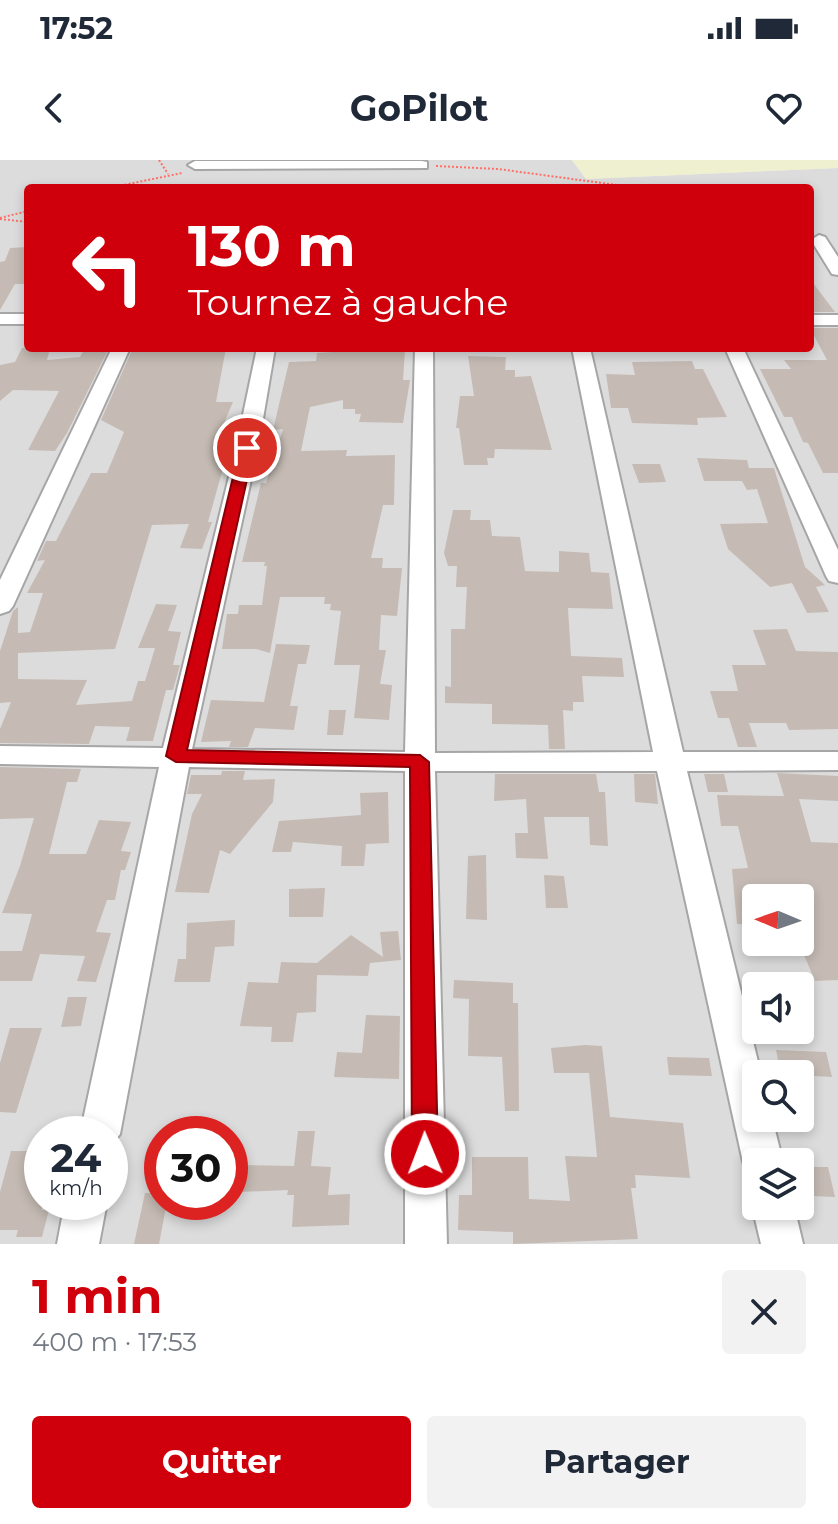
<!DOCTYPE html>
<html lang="fr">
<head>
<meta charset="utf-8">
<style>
	body { margin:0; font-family:Montserrat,sans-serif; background:#f2f2f3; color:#1f2937; height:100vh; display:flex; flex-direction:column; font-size:30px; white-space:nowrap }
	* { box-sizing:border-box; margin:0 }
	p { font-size:26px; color:#747a83 }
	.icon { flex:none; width:44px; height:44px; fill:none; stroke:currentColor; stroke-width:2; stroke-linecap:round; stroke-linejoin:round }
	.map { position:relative; height:1084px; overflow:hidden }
	.details { display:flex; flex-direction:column; background:#fff; flex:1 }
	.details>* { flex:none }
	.top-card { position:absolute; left:24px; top:24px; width:790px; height:168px; border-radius:8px; box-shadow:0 4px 12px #0003; background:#cf000b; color:#fff; overflow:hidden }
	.needle { width:52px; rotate:272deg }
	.fabs { position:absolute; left:742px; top:724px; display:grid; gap:16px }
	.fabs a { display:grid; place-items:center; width:72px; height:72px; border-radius:8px; background:#fff; box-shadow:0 4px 12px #0003; font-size:40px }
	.speed { position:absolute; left:24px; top:956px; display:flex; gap:16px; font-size:40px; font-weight:700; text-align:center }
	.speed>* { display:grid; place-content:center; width:104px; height:104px; border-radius:50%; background:#fff; box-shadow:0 4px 12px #0003; line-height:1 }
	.speed small { font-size:20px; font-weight:400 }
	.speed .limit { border:12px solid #d22; background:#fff; color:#111 }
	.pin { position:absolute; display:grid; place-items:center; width:68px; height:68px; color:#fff; margin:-34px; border:4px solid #fff; border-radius:50%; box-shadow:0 2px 8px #0007 }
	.me { position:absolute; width:88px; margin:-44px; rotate:359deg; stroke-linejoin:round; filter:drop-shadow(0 0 6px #0008) }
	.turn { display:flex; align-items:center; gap:28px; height:168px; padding:0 32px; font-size:36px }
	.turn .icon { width:104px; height:104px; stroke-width:2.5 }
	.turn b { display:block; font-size:56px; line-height:68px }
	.round { display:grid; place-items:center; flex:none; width:84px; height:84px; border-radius:8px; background:#f2f2f3 }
	.summary { display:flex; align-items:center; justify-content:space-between; height:136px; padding:0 32px }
	h1 { font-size:48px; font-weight:700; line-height:60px; color:#cf000b }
	.button { display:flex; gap:16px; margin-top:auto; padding:16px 32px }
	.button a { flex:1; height:92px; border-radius:8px; background:#cf000b; color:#fff; font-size:32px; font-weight:700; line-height:92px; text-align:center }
	.button a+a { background:#f2f2f3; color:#1f2937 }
	.status { display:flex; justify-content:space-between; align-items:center; height:56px; padding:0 40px; background:#fff; direction:ltr }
	.status svg { height:22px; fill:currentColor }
	header { display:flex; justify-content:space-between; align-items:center; height:104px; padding:0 32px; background:#fff; font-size:36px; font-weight:700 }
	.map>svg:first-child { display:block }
	.residential { fill:#dddcdc; fill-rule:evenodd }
	.farmland { fill:#eff0d0 }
	.building { fill:#c5bbb4 }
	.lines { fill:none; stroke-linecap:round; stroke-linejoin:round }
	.minor-casing { stroke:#a6a6a6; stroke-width:4 }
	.path { stroke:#ff6f68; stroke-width:2; stroke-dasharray:2 2; stroke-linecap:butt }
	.minor { fill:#fff; fill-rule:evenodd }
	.route { fill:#cf000b; stroke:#870007; stroke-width:2 }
</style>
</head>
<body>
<div class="status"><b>17:52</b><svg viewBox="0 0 49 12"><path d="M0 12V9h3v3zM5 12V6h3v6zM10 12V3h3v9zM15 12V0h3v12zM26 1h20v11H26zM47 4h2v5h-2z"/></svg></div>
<header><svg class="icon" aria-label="back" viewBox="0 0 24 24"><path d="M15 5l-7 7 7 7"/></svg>GoPilot<svg class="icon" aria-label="heart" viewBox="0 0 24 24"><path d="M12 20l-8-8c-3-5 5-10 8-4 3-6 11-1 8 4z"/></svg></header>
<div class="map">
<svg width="838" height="1084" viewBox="0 0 838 1084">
	<rect width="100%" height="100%" fill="#f0ece5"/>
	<path class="residential" d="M0,0H572L586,19L838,8V1084H0ZM28,28H810V188H28ZM756,738H800V782H756ZM756,826H800V870H756ZM756,914H800V958H756ZM42,974H110V1042H42ZM162,974H230V1042H162ZM756,1002H800V1046H756Z"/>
	<path class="farmland" d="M572,0H838V8L586,19Z"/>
	<path class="building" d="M28,87V124H15L0,150V102L5,101L10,88Z
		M810,119L835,152H810Z
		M810,168H838V313H823L808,283L803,282L792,257H784L760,209H791L784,200H827Z
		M22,188H50L47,200L80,197L85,188H109L67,273L55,291L28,290L59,231L13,230L0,241V205L15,202Z
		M133,188H226L216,242H233L214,286L229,287L208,362H212L202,389L180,388L189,364L152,365L115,489L18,493V519L87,520L76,545L132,541L138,521H145L155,488H138L156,444L177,445L168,471L181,472L173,505H180L173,530H166L153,581H126L130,567L95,566L89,584L0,583V569L11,542L0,543V491L13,451L18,447V473L30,472L43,433H27L45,400L37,401L46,381H56L91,313H107L124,272L101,260Z
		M365,190H405L403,220H410L403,263L359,262L361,254H355V249H343V240L310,247L301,291L347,290L346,296L395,295L394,345H383L371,398H383L382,408H402L397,456L381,455L379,490H386L380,524L392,525L389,560L354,558L360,505H334L341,451L330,450L331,444H324L325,437H280L270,493L256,489H222L227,454H238L239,445H262L267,406H264L265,402H242L261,323H266L283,269L273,270L289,202L316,201L317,193Z
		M468,196L506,197L505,210H515V217L531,216L552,290L495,289L494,298H487L488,305H464L459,268H456L460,236H474Z
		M692,201L695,209H703L727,257L697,258L698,265L632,263L628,248H611L606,214L635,215L632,202Z
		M697,298L747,300L749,308H774L805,407L825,425L816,427L829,452L807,453L792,423L770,427L728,389L720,364L768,363L757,329L747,330L742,321H704Z
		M632,304H660L666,322L639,323Z
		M453,350H471L470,360H490L492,376L520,377L525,411L559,412V391L589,393L591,412L609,413L613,449L568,448L571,496L622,498L624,517L582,516L584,542H573V551L563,550L565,589H549L548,565L492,564V544L445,543V526L451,527V469H465L466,445L467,427H456L457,406H448L444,393Z
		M787,469L796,491L838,492V569L789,570L786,563H749L757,587H738L729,558H718L710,531H738L732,505H766L753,470Z
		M276,484L310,485L306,504H298L290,546H298L294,570L255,568L248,587H229L231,581L201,582L211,540L264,542Z
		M329,550H346L343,575H327Z
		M0,607L81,609L77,622H67L49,694H86L99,660L131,662L121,691L131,692L125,710H121L115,740H107L96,772L111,773L96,822L77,821L85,796L40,794L32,821H0V791H22L32,754L2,753L20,706L34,658L0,659Z
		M222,611H245L243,620L275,619L273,642L230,694L220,690L209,733L175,732L192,654L202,634H187L191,615H221Z
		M777,613L838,616V641L799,639L811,682L838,683V820L815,821L804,795H800V738H756V765L737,764L732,709L748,708L738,666H721L717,635L784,636Z
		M495,614H596L599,632H605L608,686L590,685L589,657H544L548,699L516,698L515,673H528L526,639L494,641Z
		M634,614H655L658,644L635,642Z
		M704,614H724L728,632H708Z
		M388,632L389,683L366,684L364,706H341L342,686L293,682L291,692H272L279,661L361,655L360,633Z
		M486,695L487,760L466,759L468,696Z
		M544,715L564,716L568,748H546Z
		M325,728L323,757H289V729Z
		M235,760L234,786L215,787L210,822H174L178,799H186L187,763Z
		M398,771L401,800L370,803L368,816L317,815L316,852L297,853L293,882H271L272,867L240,866L248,822L278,823L281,802L317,803L351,775L383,797L380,772Z
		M454,820L513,823V843H518L519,951H505L502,897L468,896L469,839L453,838Z
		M68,837H87L81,866L61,867Z
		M366,855L400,856L399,919L334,917L337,892L362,893Z
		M10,868H42L16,953L0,952V903Z
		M585,885L602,886L610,957L683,963L690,1018L635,1015L636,1028H631L638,1079L513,1084V1072L458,1070L459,1035H472V997H528L529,1039L570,1041L565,996L597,997L589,913H554L551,888Z
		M776,890L826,892L832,917L781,914Z
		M667,897L709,898L712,916L669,915Z
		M298,971H315L311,1006L331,1007L328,1035L350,1034L349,1065L292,1067L294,1035H287L288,1030L240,1032L242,1005L294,1006Z
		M11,991H42V1050H49L42,1077H16L18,1070H0V1032Z
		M805,1007H828L835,1037L811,1036Z
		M145,1033H162V1042H167L159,1084H134Z"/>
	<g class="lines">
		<g class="minor-casing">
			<path id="minor" d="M422,1L427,2V8L195,9L188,5L195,1Z
				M819,75L825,77L838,97V115L832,114L811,80Z
				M0,154H28V164H0Z
				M810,155H838V165H810Z
				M112,188H130L13,446L9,451L0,454V420Z
				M257,188H275L258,288L192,589L405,592L415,188H433L435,593L653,592L572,188H590L683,592H838V610L687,611L761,914H756V958H772L783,1002H756V1017L749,1014L743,1002L657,611H435L447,1084H405V611L189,607L120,974L110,987V974H80L159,607L0,604V586L163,588L236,288Z
				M725,188H743L838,390V423L829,421L826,416Z
				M756,1038V1046H794L803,1084H761L752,1046Z
				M65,1042H107L99,1084H57Z"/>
		</g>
		<path class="path" d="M159,0L168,14
			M436,6L498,9L639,28
			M109,28L182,13
			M0,58L28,51
			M0,59L28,62"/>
		<use href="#minor" class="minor"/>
	</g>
	<path class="route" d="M247,283L254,288L187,590L420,595L429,602L438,994L434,1001L425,1005L416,1001L412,994L410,607L176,602L166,596L240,288Z"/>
</svg>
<div class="fabs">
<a><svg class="needle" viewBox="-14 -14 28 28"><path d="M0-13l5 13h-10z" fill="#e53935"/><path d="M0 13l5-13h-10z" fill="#747a83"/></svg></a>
<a><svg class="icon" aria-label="sound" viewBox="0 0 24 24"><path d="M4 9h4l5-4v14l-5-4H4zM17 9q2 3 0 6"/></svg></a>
<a><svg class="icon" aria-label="search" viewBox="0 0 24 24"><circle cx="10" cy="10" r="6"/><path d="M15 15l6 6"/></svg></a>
<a><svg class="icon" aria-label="layers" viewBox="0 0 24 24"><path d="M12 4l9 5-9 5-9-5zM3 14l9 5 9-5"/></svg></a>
</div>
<div class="speed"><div>24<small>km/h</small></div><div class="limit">30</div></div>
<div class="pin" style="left:247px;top:288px;background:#d93025"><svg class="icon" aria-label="arrive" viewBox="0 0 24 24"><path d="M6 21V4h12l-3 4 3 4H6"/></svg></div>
<svg class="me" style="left:425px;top:994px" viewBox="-20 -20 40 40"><circle r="17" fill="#cf000b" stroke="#fff" stroke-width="3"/><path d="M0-11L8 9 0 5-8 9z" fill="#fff"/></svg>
<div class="top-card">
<div class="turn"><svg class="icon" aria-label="left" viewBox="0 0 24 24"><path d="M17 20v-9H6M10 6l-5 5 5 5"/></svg><div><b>130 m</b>Tournez à gauche</div></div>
</div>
</div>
<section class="details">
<div class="summary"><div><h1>1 min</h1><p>400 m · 17:53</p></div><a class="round"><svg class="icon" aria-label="close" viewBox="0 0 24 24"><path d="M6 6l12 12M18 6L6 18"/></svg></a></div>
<div class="button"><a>Quitter</a><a>Partager</a></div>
</section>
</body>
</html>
